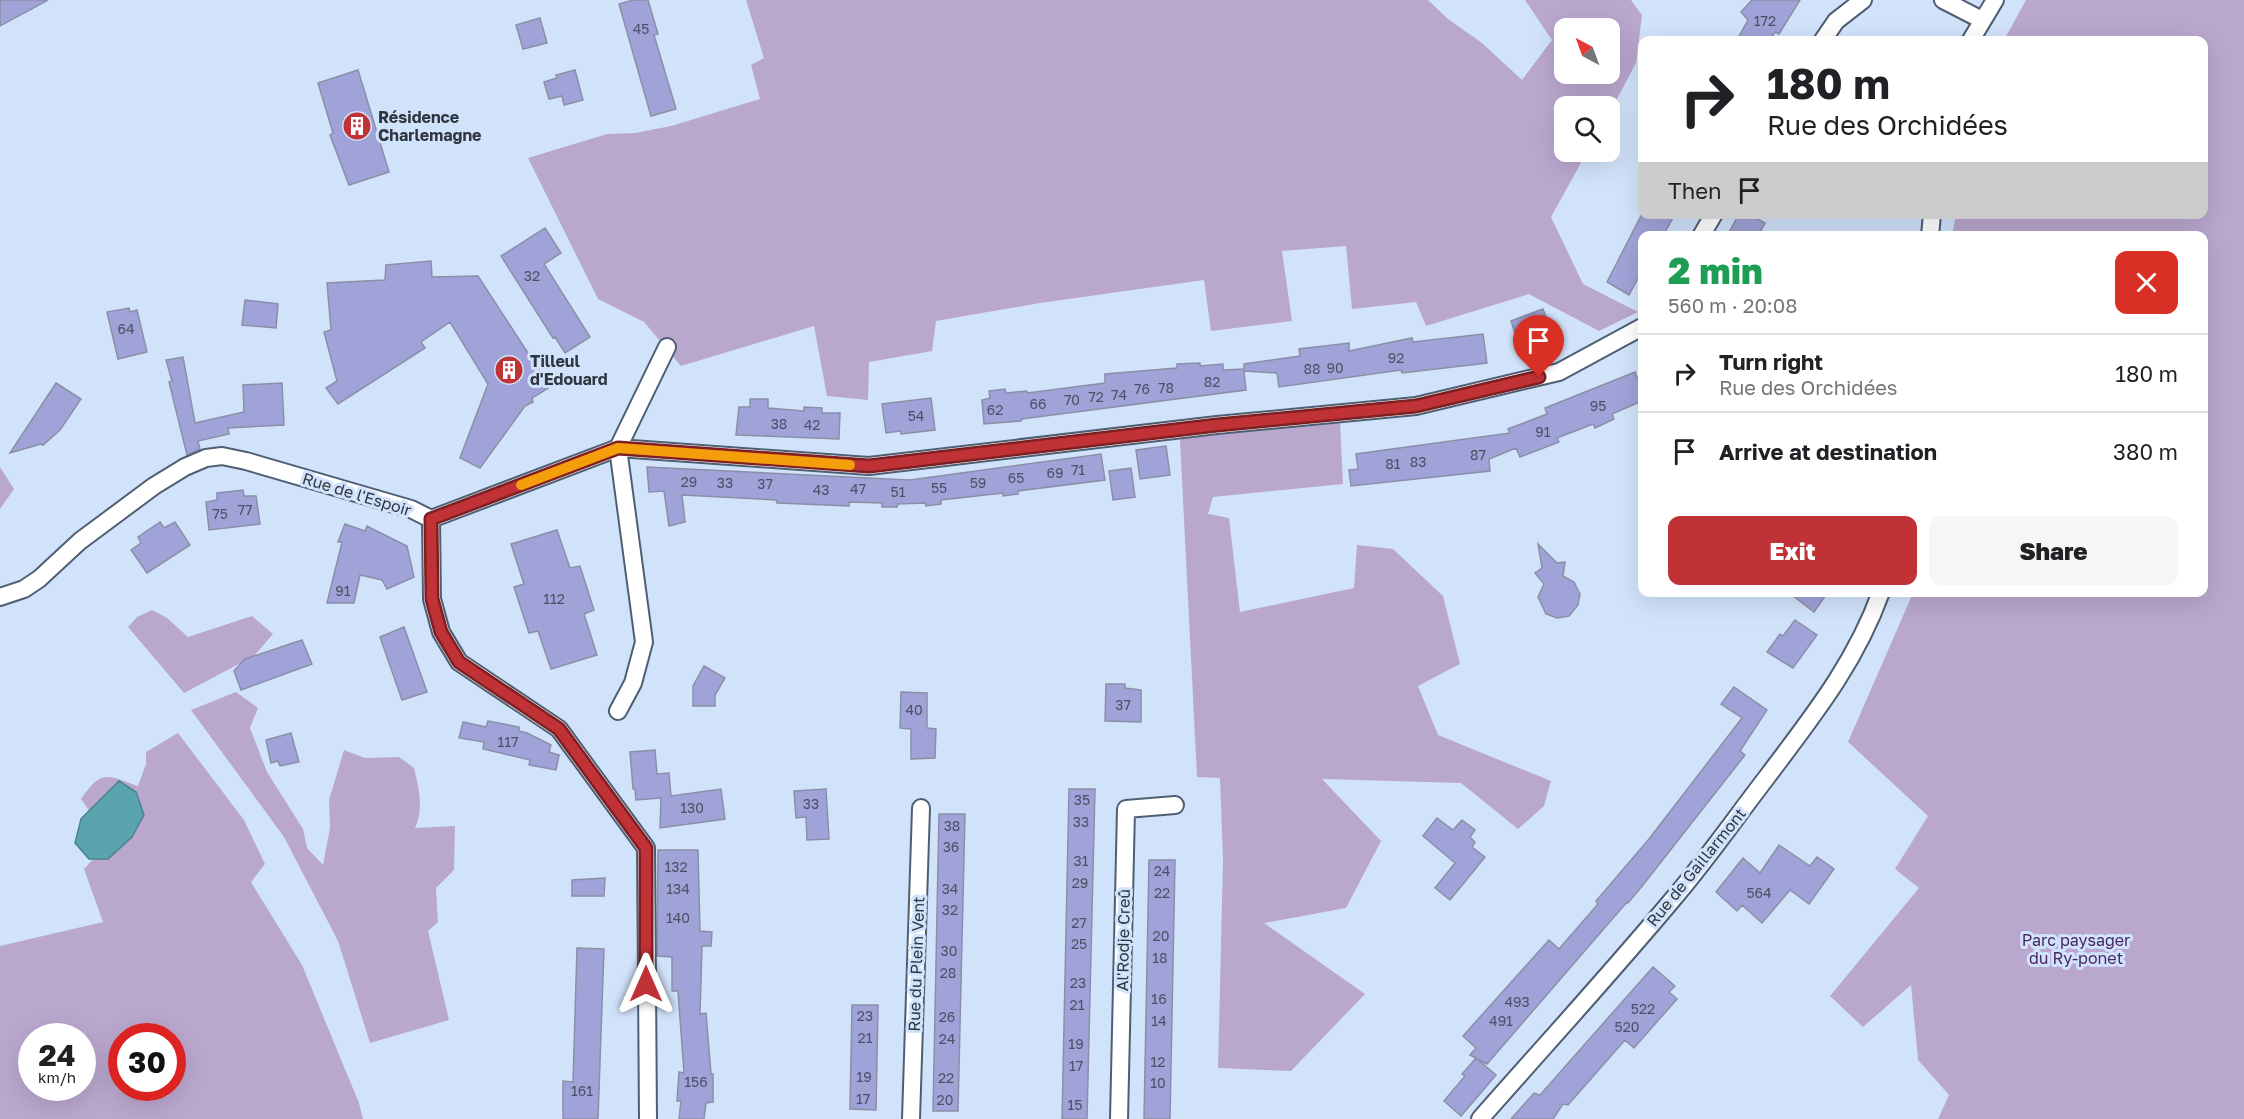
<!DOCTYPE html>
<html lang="en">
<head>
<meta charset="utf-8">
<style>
	body { margin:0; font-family:"Golos Text",sans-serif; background:#f6f6f6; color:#202124; height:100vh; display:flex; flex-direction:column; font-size:22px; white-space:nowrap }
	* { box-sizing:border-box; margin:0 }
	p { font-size:20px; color:#757577 }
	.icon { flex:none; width:33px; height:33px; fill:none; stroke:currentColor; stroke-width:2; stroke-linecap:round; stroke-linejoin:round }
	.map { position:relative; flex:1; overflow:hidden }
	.panel { position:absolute; left:1638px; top:231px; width:570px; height:366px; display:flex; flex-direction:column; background:#fff; border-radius:12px; box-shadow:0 6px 24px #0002 }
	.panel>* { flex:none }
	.guide { position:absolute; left:1638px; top:36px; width:570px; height:183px; border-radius:12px; box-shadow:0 6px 24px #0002; background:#fff; color:#202124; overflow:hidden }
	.needle { width:39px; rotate:319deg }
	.tools { position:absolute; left:1554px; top:18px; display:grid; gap:12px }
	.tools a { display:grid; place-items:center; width:66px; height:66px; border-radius:12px; background:#fff; box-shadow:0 6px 24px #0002; font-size:30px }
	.speed { position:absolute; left:18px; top:1023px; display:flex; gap:12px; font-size:30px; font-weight:700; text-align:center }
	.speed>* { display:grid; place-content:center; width:78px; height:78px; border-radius:50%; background:#fff; box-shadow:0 6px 24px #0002; line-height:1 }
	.speed small { font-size:15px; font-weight:400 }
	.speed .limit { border:9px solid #d22; background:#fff; color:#111 }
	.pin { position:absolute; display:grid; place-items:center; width:51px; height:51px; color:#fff; margin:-62px -26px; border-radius:50% 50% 50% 0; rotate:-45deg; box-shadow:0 0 6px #0007 }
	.pin .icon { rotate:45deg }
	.me { position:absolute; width:66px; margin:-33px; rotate:0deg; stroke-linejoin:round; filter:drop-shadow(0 0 4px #0008) }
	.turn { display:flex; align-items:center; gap:21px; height:126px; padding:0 30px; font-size:27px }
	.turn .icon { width:78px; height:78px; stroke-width:2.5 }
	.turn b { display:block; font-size:42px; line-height:51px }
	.then { display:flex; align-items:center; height:57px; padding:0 30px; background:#0003; gap:12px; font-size:22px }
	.round { display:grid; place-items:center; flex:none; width:63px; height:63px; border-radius:12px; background:#f6f6f6 }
	.head { display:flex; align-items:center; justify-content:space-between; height:102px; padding:0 30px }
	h1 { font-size:36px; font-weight:800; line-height:45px; color:#1e9e55 }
	.cta { display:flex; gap:12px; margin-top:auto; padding:12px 30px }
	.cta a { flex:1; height:69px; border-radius:12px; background:#c13237; color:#fff; font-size:24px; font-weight:800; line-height:69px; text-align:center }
	.cta a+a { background:#f6f6f6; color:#202124 }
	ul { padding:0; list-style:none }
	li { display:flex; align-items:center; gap:18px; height:78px; padding:0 30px; border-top:2px solid #e0e0e0 }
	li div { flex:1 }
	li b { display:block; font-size:22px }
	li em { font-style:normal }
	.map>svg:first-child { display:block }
	.green { fill:#baa7ce; fill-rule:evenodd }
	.water { fill:#59a4ad; stroke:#4c838c; stroke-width:1.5 }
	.building { fill:#a0a3d7; stroke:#8c8ea8; stroke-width:1.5 }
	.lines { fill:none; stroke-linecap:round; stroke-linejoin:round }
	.street-casing { stroke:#4f5f73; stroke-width:20 }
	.street { stroke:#fff; stroke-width:16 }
	.route-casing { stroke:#7d2024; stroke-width:15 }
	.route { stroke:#c13237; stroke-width:10 }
	.slow { stroke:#f59e0b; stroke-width:10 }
	.labels { text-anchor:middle; stroke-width:6; stroke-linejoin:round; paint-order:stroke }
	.number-label { font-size:14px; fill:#4b5166 }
	.poi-label { font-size:16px; font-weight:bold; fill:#2f3640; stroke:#d1e3fb; text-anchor:start }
	.street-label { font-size:16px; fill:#2f3640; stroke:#d1e3fb }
	.park-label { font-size:16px; fill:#492764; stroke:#d1e3fb }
</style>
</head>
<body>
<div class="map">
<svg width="2244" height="1119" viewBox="0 0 2244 1119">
	<rect width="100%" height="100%" fill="#d1e3fb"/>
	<path class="green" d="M746,0H1428L1448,19L1482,43L1522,80L1552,40L1525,0H1631L1642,15L1636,63L1610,112V106H1564V152H1587L1551,217L1583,284L1638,312L1599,331L1529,294L1426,326L1416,302L1352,309L1346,246L1282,251L1292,321L1211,331L1204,280L1040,303L936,321L932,351L869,362L868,400L827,396L814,326L681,366L644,322L598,299L528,158L607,134L635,133L671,126L760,99L751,65L764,58ZM1564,28H1610V74H1564Z
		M2026,0H2244V1119H1938L1949,1095L1918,1060L1911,985L1863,1027L1830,996L1919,888L1895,869L1928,816L1848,742L1913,593L2204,592V236L1952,235L1956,215L2204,214V40H2004Z
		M1340,421L1343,484L1213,497L1208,514L1229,518L1240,612L1354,588L1357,545L1393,549L1443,596L1460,664L1418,686L1438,735L1551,781L1544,806L1518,829L1461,783L1322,779L1381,841L1346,908L1264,923L1365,994L1291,1071L1218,1068L1223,860L1220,778L1197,777L1180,439Z
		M0,467L14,489L0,509Z
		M152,610L167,618L188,637L252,616L273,634L254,656L184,693L128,627L137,617Z
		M236,692L258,708L250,728L267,772L303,829L307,848L323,865L330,828L329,800L344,750L365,758L399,757L414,768C419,789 424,808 415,828L455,826L454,870L436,888L438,922L428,931L449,1020L370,1043L338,941L284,837L191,710Z
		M178,733L244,820L265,864L251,882L302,965L359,1103L363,1119H0V946L103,922L84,869L104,847L103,830L81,799C102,769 106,775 138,786L146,764V752ZM32,1036H82V1088H32ZM122,1036H172V1088H122Z"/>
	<path class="water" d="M119,781L136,792L144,815L132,837L108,859H89L75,843L81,819Z"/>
	<path class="building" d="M0,0H48L0,26Z
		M633,0H648L658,34L654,35L676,109L651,116L619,4Z
		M1752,0H1800L1779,34L1775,32L1770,40H1737L1748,20L1741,12Z
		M540,18L547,43L523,49L516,25Z
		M358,70L389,172L349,185L330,135L333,133L318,83Z
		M575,70L583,100L564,105L562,96L549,99L544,82L557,78L556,75Z
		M1642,214H1675L1663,236H1642V271L1629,295L1607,282Z
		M1739,214H1749L1765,223L1758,236H1727Z
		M545,228L561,253L544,264L590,337L565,353L555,337L553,338L501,256Z
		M431,261L432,277L478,276L550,387L532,398L533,402L525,406L480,468L460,458L488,384L450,322L421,342L425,348L338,404L326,388L337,381L324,332L331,330L327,283L385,280L386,265Z
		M245,300L278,304L276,328L242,325Z
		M129,308L130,312L137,310L147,352L118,359L107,312Z
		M1543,309L1554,338L1521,351L1511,321Z
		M1483,334L1487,363L1402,373L1401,370L1279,387L1277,373L1244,371L1246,390L1037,417L1022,419L1021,421L984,424L982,400L990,398L989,391L1005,389L1006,393L1027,391V393L1105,383V374L1177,368V364L1200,363V366L1223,364V370L1244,369V364L1300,356L1299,349L1349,343V351L1412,338L1413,342Z
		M183,357L195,423L244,412L243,385L282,383L284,425L228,428L229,434L198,441L200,449L187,455L169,382L172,381L166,360Z
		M1635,372L1642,391V401L1612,414L1614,419L1595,428L1593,424L1557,438L1559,442L1520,457L1516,448L1489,459L1490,471L1351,486L1349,470L1358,469L1356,454L1510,433L1508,429L1547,414L1545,408Z
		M56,383L81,399L60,430L43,445L41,444L10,453Z
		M931,398L935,430L901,434V431L886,433L882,404Z
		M750,399H768V408L804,411V407L822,408V413H840L839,439L736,435L739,407H750Z
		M1166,446L1170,475L1140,479L1136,450Z
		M1101,454L1105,480L1018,491V494L1003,496V493L941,500V504L926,506L925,503L898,504L897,507H882V503L849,502V506L777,503L776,500L682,495L685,522L669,526L664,491L649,492L647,467L910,480Z
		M1131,468L1135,497L1113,500L1109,471Z
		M243,490L244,496H256L260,524L209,530L206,502L217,500V493Z
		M160,522L164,528L175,522L190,545L147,573L131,550L141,543L138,537Z
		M345,524L365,531L367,526L407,546L414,577L387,589L382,580L360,575L354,603H327L342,542H338Z
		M557,530L570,568L580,566L594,610L584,614L597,655L551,669L538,631L529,633L514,587L524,584L511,544Z
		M1538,544L1557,563L1565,562L1563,576L1574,582L1580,594L1578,605L1569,616L1557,618L1546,614L1538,597L1544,584L1535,573L1542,568Z
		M1788,592H1828L1814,612Z
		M1795,620L1817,635L1793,668L1767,652L1780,634L1783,636Z
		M404,627L427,692L402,700L380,637Z
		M302,640L312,664L241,690L234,671L245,659Z
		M704,666L725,678L715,695V706H693V686Z
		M1106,684H1125V688L1141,690V722L1105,721Z
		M1734,687L1767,710L1740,751L1745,755L1643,885L1628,903L1627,902L1487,1064L1470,1055L1476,1048L1463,1036L1549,940L1559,949L1598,904L1596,901L1649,839L1742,718L1721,704Z
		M901,692L927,693V728L936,729L935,758L911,759V729L900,728Z
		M488,721L519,727V731L527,733L551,745L549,752L559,755L556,770L529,765L530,760L483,749L484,742L459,738L463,722L486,727Z
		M291,733L299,762L280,766L278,761L271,763L266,740Z
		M655,750L657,774L669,773L671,796L721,789L725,819L660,828L661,798L636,800L635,789H633L630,752Z
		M826,789L829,839L807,840L806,817L796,818L794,791Z
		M1069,789H1095L1087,1119H1062Z
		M939,814H965L958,1111H933Z
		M1437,818L1453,830L1462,820L1475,830L1470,837L1475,842L1472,847L1485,857L1450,900L1435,888L1455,863L1423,836Z
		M1779,845L1810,866L1817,857L1834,869L1809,904L1790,890L1762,923L1742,905L1737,911L1716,892L1743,858L1760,873Z
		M658,850H698L700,931L712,932L711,946H702L700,1014L706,1013L711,1074H713V1102L706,1103L704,1119H679L681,1101H677L679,1072L684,1073L678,991H672V957L657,956Z
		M1149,860H1175L1170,1119H1144Z
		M605,878L604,896H572V880Z
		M577,948L604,949L598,1119H563V1081L573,1082Z
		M1653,967L1675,986L1669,992L1677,999L1634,1048L1625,1040L1568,1105L1563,1104L1553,1119H1511L1534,1093L1540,1095Z
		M852,1005H878L876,1110L850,1109Z
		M1476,1058L1496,1075L1461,1116L1444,1101L1465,1076L1462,1074Z"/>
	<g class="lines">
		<g class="street-casing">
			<path id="street" d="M1943,0L1982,20
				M1823,40L1836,21L1863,0
				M1971,40L1995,0
				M1701,236L1714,214
				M1930,236L1932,214
				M431,519L618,448L869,466L1217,425L1416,406L1559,372L1642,327
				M431,519L432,599L441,632L459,662L559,729L646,848L648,1119
				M0,597L24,589L39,579L80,541L154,486L185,467L206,458L222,456L246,461L411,509L431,519
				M618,711L633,683L644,642L618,448L667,347
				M911,1119L921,808
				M1119,1119L1126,809L1175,805
				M1480,1119C1546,1044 1614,970 1678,893C1709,856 1737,816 1767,777C1812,717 1855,664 1881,592"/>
		</g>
		<use href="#street" class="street"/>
	</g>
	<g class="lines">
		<g class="route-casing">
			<path id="route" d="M646,984V848L559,729L459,662L441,632L432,599L431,519L618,448L869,466L1217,425L1416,406L1539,377"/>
		</g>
		<use href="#route" class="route"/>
		<path class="slow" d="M521,485L618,448L850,465"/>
	</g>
	<defs>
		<g id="building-disc" transform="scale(1.5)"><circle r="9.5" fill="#c13237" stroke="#d1e3fb"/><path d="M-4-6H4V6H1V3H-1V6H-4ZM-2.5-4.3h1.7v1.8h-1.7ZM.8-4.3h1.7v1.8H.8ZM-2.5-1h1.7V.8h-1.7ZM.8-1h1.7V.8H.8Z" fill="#fff"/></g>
	</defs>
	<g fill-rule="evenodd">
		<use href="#building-disc" x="357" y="126"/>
		<use href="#building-disc" x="509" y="370"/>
	</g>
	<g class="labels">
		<g class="number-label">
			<text x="1765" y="26">172</text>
			<text x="641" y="34">45</text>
			<text x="532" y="281">32</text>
			<text x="126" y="334">64</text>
			<text x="1396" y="363">92</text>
			<text x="1335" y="373">90</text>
			<text x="1312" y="374">88</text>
			<text x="1212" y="387">82</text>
			<text x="1166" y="393">78</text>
			<text x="1142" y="394">76</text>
			<text x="1119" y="400">74</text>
			<text x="1096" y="402">72</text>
			<text x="1072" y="405">70</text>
			<text x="1038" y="409">66</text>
			<text x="1598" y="411">95</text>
			<text x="995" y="415">62</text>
			<text x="916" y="421">54</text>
			<text x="779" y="429">38</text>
			<text x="812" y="430">42</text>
			<text x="1543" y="437">91</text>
			<text x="1478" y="460">87</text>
			<text x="1418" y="467">83</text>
			<text x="1393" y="469">81</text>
			<text x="1078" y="475">71</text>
			<text x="1055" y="478">69</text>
			<text x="1016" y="483">65</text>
			<text x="689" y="487">29</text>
			<text x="725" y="488">33</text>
			<text x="978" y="488">59</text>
			<text x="765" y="489">37</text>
			<text x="939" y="493">55</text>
			<text x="858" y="494">47</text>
			<text x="821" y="495">43</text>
			<text x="898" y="497">51</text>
			<text x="245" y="515">77</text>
			<text x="220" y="519">75</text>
			<text x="343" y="596">91</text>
			<text x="554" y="604">112</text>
			<text x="1123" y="710">37</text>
			<text x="914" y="715">40</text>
			<text x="508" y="747">117</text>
			<text x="1082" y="805">35</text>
			<text x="811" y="809">33</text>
			<text x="692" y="813">130</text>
			<text x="1081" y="827">33</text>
			<text x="952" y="831">38</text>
			<text x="951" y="852">36</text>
			<text x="1081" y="866">31</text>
			<text x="676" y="872">132</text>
			<text x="1162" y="876">24</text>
			<text x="1080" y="888">29</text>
			<text x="678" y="894">134</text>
			<text x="950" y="894">34</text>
			<text x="1162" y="898">22</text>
			<text x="1759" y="898">564</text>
			<text x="950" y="915">32</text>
			<text x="678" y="923">140</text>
			<text x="1079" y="928">27</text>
			<text x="1161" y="941">20</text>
			<text x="1079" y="949">25</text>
			<text x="949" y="956">30</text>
			<text x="1160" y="963">18</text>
			<text x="948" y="978">28</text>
			<text x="1078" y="988">23</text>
			<text x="1159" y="1004">16</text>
			<text x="1517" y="1007">493</text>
			<text x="1077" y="1010">21</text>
			<text x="1643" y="1014">522</text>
			<text x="865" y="1021">23</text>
			<text x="947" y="1022">26</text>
			<text x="1159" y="1026">14</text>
			<text x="1501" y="1026">491</text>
			<text x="1627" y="1032">520</text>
			<text x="865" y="1043">21</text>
			<text x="947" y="1044">24</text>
			<text x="1076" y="1049">19</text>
			<text x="1158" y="1067">12</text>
			<text x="1076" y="1071">17</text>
			<text x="864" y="1082">19</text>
			<text x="946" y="1083">22</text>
			<text x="696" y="1087">156</text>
			<text x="1158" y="1088">10</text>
			<text x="582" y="1096">161</text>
			<text x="863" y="1104">17</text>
			<text x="945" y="1105">20</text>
			<text x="1075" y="1110">15</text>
		</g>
		<g class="poi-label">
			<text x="378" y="123">Résidence<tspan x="378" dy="18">Charlemagne</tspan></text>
			<text x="530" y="367">Tilleul<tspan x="530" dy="18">d'Edouard</tspan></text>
		</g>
		<g class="street-label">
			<text transform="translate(357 494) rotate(17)" y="6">Rue de l'Espoir</text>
			<text transform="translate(1696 867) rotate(-51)" y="6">Rue de Gaillarmont</text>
			<text transform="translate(1123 940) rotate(-89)" y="6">Al'Rodje Creû</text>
			<text transform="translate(916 964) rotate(-88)" y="6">Rue du Plein Vent</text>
		</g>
		<g class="park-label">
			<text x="2076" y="946">Parc paysager<tspan x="2076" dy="18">du Ry-ponet</tspan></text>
		</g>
	</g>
</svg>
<div class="tools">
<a><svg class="needle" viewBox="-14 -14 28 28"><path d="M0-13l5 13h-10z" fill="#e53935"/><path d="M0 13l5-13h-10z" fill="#757577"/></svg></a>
<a><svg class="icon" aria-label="search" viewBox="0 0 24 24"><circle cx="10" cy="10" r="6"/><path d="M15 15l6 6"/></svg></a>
</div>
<div class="speed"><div>24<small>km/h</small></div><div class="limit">30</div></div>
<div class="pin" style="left:1539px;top:377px;background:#d93025"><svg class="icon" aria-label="arrive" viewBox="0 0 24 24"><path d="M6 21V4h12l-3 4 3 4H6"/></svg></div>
<svg class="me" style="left:646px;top:984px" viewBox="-20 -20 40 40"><path d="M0-17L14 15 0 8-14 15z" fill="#c13237" stroke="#fff" stroke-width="4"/></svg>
<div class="guide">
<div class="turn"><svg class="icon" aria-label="right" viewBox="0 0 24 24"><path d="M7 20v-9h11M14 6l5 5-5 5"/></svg><div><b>180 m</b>Rue des Orchidées</div></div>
<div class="then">Then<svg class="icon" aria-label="arrive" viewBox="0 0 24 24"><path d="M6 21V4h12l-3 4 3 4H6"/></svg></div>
</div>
<section class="panel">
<div class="head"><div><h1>2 min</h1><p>560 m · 20:08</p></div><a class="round" style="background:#d93025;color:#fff"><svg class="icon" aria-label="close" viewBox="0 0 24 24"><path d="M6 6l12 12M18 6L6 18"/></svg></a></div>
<ul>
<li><svg class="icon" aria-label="right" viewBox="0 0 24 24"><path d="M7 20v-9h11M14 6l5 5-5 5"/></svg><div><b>Turn right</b><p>Rue des Orchidées</p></div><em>180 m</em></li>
<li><svg class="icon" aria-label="arrive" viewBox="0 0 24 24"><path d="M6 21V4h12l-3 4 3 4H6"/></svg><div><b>Arrive at destination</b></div><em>380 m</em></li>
</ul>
<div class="cta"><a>Exit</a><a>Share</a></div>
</section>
</div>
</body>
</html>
